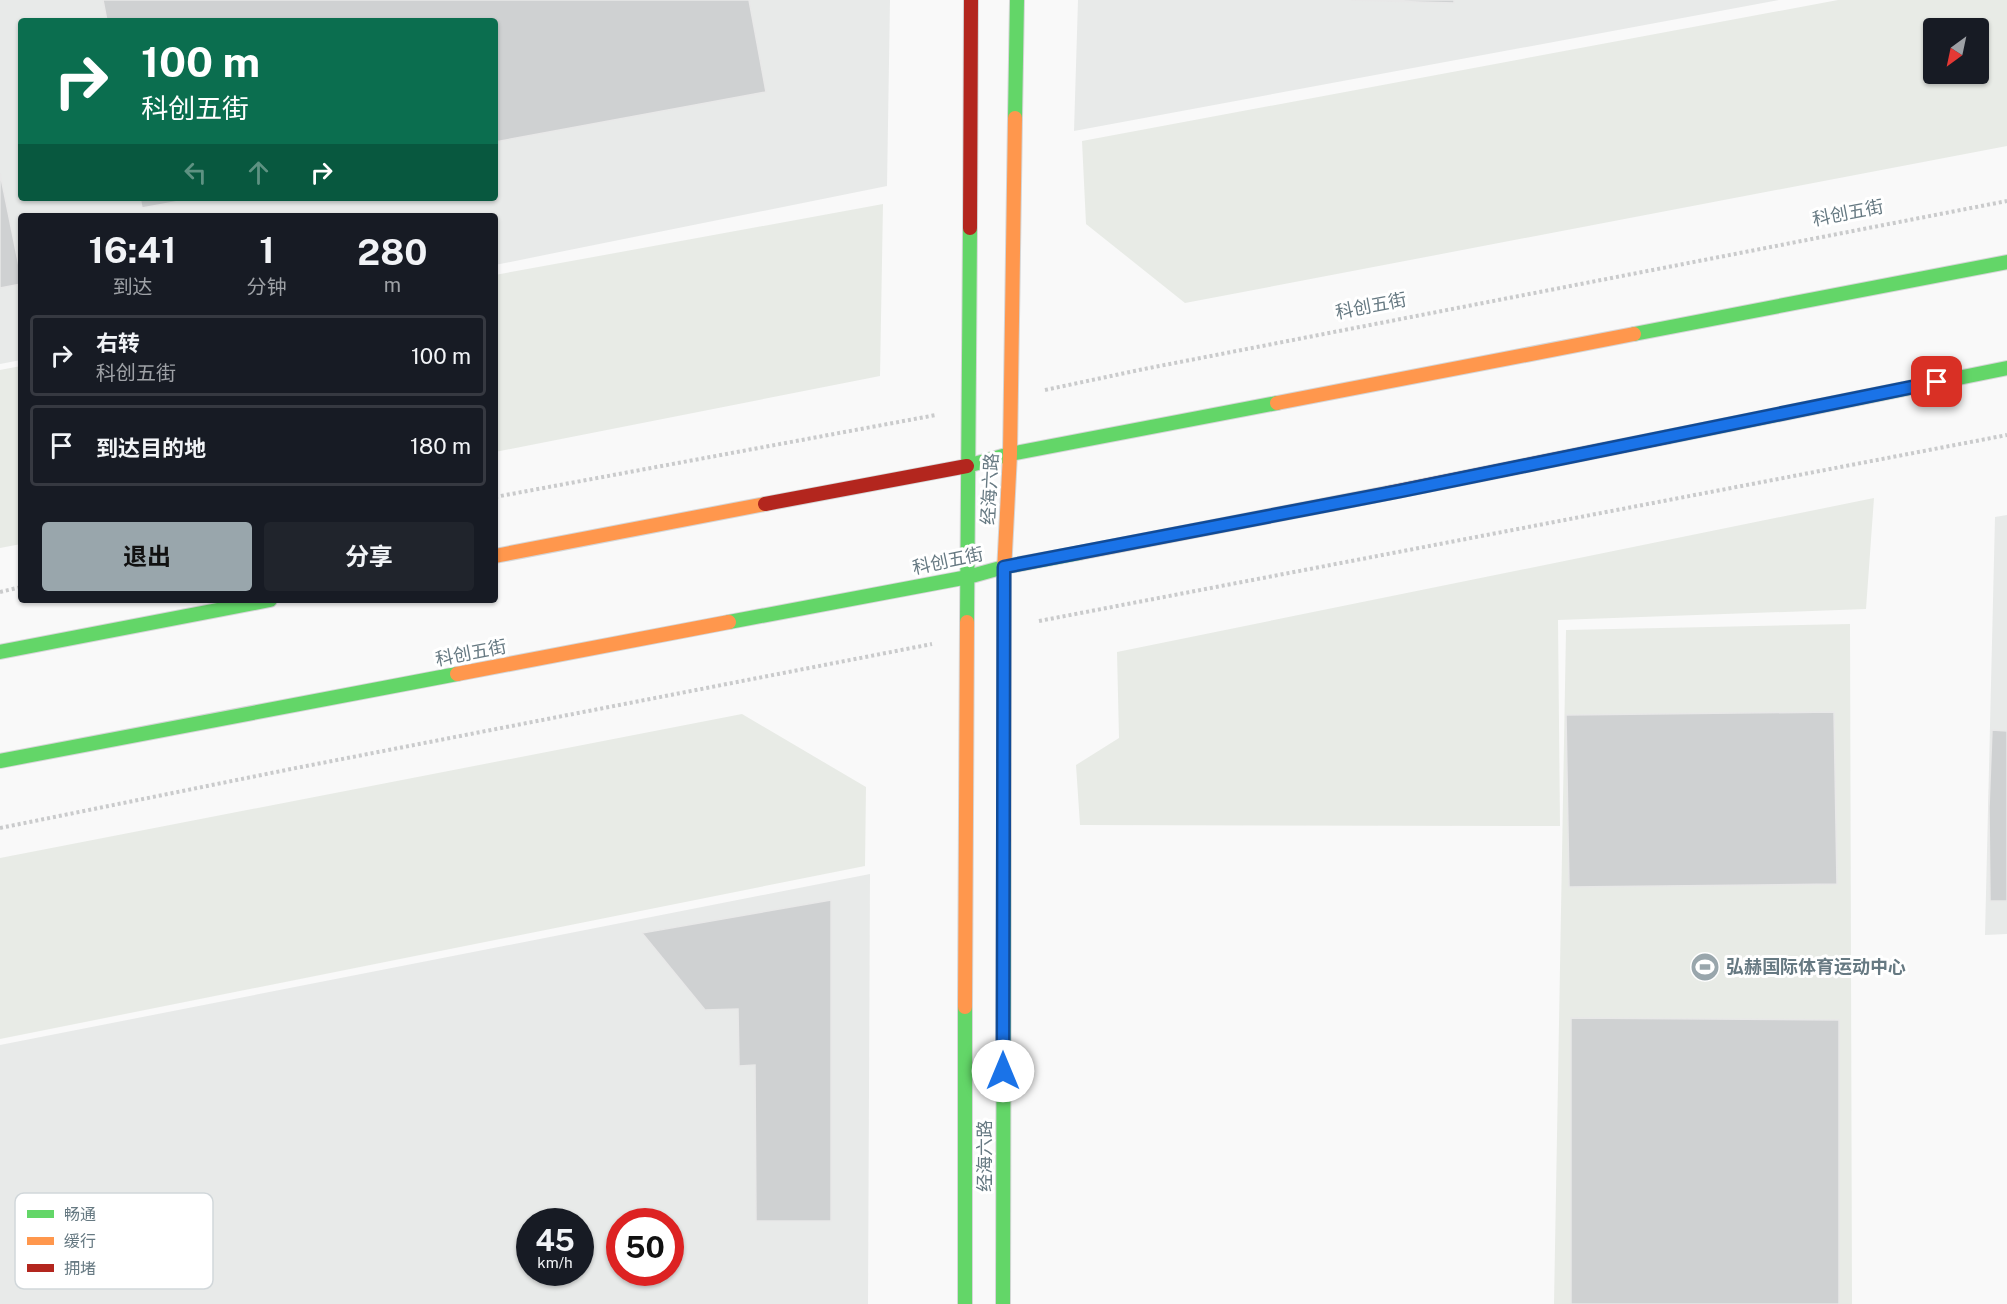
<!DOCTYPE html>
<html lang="zh">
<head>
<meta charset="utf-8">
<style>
	body { margin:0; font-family:"Public Sans","Noto Sans SC",sans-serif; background:#20242c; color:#f1f3f6; height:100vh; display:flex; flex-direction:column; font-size:22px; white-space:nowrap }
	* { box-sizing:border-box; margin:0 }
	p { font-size:20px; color:#9ea1a6 }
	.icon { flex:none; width:33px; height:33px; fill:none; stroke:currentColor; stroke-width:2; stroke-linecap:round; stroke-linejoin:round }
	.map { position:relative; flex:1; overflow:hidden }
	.details { position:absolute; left:18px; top:213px; width:480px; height:390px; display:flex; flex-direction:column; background:#171b24; border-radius:6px; box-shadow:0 2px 4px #0004 }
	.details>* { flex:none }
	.hud { position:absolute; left:18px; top:18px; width:480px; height:183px; border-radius:6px; box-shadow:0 2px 4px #0004; background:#0b6e4f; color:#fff; overflow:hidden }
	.needle { width:39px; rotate:213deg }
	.buttons { position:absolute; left:1923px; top:18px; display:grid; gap:12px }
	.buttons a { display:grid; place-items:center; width:66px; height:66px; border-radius:6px; background:#171b24; box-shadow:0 2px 4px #0004; font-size:30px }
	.speed { position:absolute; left:516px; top:1208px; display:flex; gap:12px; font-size:30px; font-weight:700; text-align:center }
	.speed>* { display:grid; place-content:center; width:78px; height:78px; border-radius:50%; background:#171b24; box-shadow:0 2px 4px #0004; line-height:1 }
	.speed small { font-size:15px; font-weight:400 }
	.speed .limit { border:9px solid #d22; background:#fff; color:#111 }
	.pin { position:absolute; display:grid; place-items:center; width:51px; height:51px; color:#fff; margin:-26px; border-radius:12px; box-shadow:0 3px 9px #0006 }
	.me { position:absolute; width:66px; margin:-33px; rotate:0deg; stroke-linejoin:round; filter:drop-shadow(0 0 4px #0008) }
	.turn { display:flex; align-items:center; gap:21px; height:126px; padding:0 24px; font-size:27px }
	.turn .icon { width:78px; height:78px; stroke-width:2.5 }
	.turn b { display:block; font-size:42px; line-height:51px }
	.lanes { display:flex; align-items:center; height:57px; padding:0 24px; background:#0003; justify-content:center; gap:30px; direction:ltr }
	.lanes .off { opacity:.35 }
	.eta { display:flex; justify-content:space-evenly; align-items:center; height:102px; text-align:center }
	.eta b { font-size:36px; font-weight:700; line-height:42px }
	.primary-button { display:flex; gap:12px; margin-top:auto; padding:12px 24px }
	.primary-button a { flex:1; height:69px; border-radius:6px; background:#99a6ac; color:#111; font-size:24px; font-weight:700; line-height:69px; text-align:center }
	.primary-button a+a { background:#20242c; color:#f1f3f6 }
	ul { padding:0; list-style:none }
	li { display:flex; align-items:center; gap:18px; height:81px; margin:0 12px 9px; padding:0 12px; border:3px solid #363941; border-radius:6px }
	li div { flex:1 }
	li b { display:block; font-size:22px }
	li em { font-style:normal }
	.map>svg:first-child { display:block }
	.built { fill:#e8eae9; fill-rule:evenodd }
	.green { fill:#e8ebe6; fill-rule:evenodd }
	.building { fill:#cfd1d2; stroke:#e8e8e8; stroke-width:1.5 }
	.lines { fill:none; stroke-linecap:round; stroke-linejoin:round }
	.fast-casing { stroke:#d5d6d7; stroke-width:16 }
	.slow-casing { stroke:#d5d6d7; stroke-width:16 }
	.jam-casing { stroke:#d5d6d7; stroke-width:16 }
	.path { stroke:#cacbcc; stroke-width:4; stroke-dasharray:3 3; stroke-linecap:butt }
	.fast { stroke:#63d668; stroke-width:14 }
	.slow { stroke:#ff974d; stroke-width:14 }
	.jam { stroke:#b3261e; stroke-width:14 }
	.route-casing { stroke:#114b97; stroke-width:15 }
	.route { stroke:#1a73e8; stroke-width:10 }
	.labels { text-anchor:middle; stroke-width:6; stroke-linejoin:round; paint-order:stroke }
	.street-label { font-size:18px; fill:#667982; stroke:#fff }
	.poi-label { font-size:18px; font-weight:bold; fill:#667982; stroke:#fff; text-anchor:start }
	.key { fill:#fff; stroke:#d1d7da; stroke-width:1.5 }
	.key-label { font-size:16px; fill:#667982 }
</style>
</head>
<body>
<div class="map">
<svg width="2007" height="1304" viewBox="0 0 2007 1304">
	<rect width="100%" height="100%" fill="#f9f9f9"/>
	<path class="built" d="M0,0H890L887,186L495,265V216H21V360L0,364ZM21,21H495V198H21Z
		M1078,0H1779L1074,131Z
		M2007,515V934L1985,935L1995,517Z
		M870,874L868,1304H0V1045ZM530,1221H580V1272H530ZM620,1221H670V1272H620Z"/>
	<path class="green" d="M1838,0H2007V146L1185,303L1086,224L1082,141ZM1934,28H1978V74H1934Z
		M883,204L880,376L495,452V275Z
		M21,366V544L0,548V370Z
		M1874,498L1866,609L1558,620L1560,826L1080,825L1076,765L1119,738L1117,652Z
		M1850,624L1852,1304H1554L1566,630Z
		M742,714L866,787L865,866L0,1039V858Z"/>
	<path class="building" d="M103,0H749L766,92L495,142V21H107Z
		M1351,0H1454V3Z
		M0,173L21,276V284L0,288Z
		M140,198H197L142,208Z
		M1834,712L1837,884L1569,887L1566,715Z
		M1992,730L2007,731V901H1990L1989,808Z
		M831,900V1221H756L755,1065L739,1066L738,1009L705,1010L642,933Z
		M1571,1018L1839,1020V1304H1571Z"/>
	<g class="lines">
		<g class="fast-casing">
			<path id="fast" d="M1015,118L1017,0
				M1634,334L2007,262
				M1667,437L2007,368
				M967,466L1010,454L1277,403
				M729,622L968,577L1004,567L1079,553
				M967,622L970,228
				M0,652L270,600
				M0,761L457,674
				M965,1304V1007
				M1003,1304L1004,839"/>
		</g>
		<g class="slow-casing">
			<path id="slow" d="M1277,403L1634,334
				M1079,553L1388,493
				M495,556L765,504
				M1004,572L1010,454L1015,118
				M457,674L729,622
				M965,1007L967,622"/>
		</g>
		<g class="jam-casing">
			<path id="jam" d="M970,228L971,0
				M1388,493L1667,437
				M765,504L967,466
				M1004,839V572"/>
		</g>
		<path class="path" d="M1045,390L1144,369L2007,201
			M495,497L936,415
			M0,592L21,587
			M1039,621L2007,435
			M0,828L291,769L932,644"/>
		<use href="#fast" class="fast"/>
		<use href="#slow" class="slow"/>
		<use href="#jam" class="jam"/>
	</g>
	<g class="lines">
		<g class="route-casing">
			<path id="route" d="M1003,1071L1004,567L1400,491L1937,382"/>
		</g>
		<use href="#route" class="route"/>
	</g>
	<defs>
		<g id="stadium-disc" transform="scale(1.5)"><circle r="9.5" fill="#99a6ac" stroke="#fff"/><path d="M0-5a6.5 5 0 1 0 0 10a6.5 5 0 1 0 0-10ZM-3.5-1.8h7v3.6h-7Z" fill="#fff"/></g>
	</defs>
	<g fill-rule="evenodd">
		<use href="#stadium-disc" x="1705" y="967"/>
	</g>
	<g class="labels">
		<g class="street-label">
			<text transform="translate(1848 213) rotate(-11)" y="6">科创五街</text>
			<text transform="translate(1371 306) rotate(-11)" y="6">科创五街</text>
			<text transform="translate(990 489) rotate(-87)" y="6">经海六路</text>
			<text transform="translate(948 561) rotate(-12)" y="6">科创五街</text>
			<text transform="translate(471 653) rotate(-11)" y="6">科创五街</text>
			<text transform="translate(985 1156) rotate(-90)" y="6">经海六路</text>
		</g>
		<g class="poi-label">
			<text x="1726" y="973">弘赫国际体育运动中心</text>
		</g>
	</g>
	<rect x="15" y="1193" width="198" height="96" rx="9" class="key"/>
	<rect x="27" y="1210" width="27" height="8" fill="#63d668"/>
	<rect x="27" y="1237" width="27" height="8" fill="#ff974d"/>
	<rect x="27" y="1264" width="27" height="8" fill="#b3261e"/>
	<g class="key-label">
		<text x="64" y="1220">畅通</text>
		<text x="64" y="1247">缓行</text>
		<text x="64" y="1274">拥堵</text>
	</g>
</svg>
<div class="buttons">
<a><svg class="needle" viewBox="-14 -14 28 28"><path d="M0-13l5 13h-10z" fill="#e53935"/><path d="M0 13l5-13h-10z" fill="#9ea1a6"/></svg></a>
</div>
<div class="speed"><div>45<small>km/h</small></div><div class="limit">50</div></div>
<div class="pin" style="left:1937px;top:382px;background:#d93025"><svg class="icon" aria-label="arrive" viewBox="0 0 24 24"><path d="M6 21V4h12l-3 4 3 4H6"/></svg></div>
<svg class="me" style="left:1003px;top:1071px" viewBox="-20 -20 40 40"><circle r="19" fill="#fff"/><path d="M0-13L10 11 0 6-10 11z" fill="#1a73e8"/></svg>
<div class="hud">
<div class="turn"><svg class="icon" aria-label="right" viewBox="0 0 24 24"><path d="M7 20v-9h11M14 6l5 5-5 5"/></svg><div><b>100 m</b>科创五街</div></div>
<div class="lanes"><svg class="icon off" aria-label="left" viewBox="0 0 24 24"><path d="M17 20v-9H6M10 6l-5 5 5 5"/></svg><svg class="icon off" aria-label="ahead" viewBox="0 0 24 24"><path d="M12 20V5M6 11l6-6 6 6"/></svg><svg class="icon" aria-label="right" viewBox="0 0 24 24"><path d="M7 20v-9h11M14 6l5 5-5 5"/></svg></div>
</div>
<section class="details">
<div class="eta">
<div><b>16:41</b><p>到达</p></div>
<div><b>1</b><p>分钟</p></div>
<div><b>280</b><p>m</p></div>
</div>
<ul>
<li><svg class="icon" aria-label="right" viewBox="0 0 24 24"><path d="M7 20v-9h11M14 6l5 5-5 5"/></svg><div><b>右转</b><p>科创五街</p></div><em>100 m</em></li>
<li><svg class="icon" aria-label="arrive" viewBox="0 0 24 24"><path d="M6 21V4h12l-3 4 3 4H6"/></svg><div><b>到达目的地</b></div><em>180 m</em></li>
</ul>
<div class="primary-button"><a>退出</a><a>分享</a></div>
</section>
</div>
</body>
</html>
